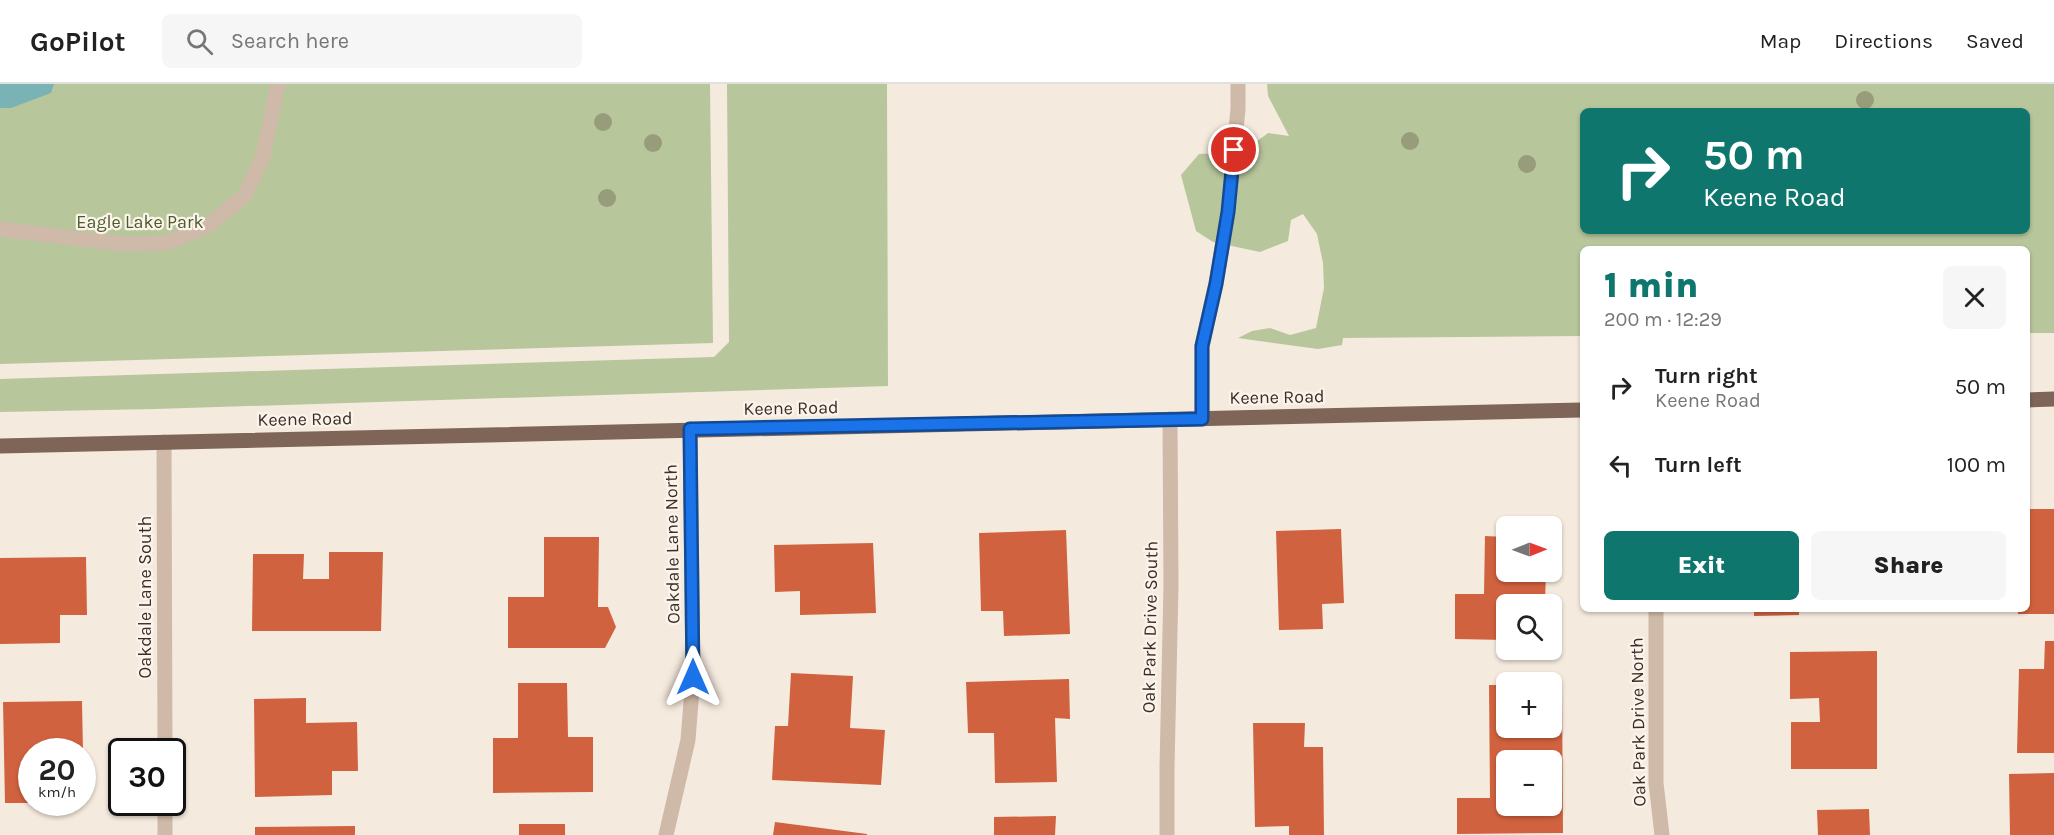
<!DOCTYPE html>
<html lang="en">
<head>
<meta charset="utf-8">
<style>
	body { margin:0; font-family:Karla,sans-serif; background:#f6f6f6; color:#222; height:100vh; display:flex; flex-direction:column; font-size:22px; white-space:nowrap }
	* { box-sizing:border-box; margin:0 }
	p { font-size:20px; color:#767676 }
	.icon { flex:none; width:33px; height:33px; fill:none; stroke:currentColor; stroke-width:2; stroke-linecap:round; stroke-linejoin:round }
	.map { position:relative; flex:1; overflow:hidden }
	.sheet { position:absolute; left:1580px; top:162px; width:450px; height:366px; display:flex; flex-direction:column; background:#fff; border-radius:9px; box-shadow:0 2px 4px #0004 }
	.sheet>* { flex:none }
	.hud { position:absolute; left:1580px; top:24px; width:450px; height:126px; border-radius:9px; box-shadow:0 2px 4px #0004; background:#0f766e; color:#fff; overflow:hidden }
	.needle { width:39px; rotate:89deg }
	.fabs { position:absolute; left:1496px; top:432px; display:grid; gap:12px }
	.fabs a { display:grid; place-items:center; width:66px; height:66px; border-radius:9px; background:#fff; box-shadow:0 2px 4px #0004; font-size:30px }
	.speed { position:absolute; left:18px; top:654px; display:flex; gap:12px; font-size:30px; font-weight:700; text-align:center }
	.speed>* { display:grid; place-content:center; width:78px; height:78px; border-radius:50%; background:#fff; box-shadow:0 2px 4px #0004; line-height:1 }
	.speed small { font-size:15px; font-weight:400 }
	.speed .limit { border:3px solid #111; border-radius:9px; background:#fff; color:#111 }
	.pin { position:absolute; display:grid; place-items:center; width:51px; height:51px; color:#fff; margin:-26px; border:3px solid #fff; border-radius:50%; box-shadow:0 2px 6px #0007 }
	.me { position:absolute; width:66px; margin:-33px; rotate:0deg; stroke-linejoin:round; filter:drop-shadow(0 0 4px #0008) }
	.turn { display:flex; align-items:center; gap:21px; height:126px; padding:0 24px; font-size:27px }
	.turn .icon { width:78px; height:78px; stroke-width:2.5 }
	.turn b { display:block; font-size:42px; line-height:51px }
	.round { display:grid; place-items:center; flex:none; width:63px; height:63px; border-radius:9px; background:#f6f6f6 }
	.head { display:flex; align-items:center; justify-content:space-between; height:102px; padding:0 24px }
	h1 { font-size:36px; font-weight:800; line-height:45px; color:#0f766e }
	.primary-button { display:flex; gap:12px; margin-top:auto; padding:12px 24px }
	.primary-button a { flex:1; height:69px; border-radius:9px; background:#0f766e; color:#fff; font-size:24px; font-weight:800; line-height:69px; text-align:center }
	.primary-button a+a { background:#f6f6f6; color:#222 }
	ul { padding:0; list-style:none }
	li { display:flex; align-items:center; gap:18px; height:78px; padding:0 24px }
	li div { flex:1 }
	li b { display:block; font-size:22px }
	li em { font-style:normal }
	header { display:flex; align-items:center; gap:36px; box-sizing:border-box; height:84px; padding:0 30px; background:#fff; border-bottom:2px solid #e0e0e0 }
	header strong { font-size:28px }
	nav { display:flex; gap:33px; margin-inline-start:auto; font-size:21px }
	.search { width:420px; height:54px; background:#f6f6f6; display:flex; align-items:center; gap:15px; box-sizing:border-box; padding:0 21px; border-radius:9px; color:#767676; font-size:22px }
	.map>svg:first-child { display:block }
	.green { fill:#b8c69c; fill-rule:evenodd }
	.water { fill:#79b3b5 }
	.building { fill:#d1623f; fill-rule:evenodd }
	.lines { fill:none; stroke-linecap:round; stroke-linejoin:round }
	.minor { stroke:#cfb9a8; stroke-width:15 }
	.major { stroke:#7e6558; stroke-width:15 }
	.tree { fill:#979c7b }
	.route-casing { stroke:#114b97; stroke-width:15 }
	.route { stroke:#1a73e8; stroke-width:10 }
	.labels { text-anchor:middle; stroke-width:4.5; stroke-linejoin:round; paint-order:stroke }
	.park-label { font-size:18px; fill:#4a5c2a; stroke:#fcf4eb }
	.street-label { font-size:18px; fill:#3b2e29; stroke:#fcf4eb }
</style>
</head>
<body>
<header>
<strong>GoPilot</strong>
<div class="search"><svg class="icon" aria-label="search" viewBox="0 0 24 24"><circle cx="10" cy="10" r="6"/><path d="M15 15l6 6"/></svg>Search here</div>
<nav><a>Map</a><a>Directions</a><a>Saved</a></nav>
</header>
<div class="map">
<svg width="2054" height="751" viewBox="0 0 2054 751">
	<rect width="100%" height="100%" fill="#f5eade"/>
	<path class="green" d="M0,0H710L713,259L0,280Z
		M727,0H887L888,302L155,325L0,328V295L714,273L729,258Z
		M1267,0H2054V249H2027L2026,165H1582V252L1343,254L1342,261L1318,265L1238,254L1252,247L1270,244L1290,251L1316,244L1324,204L1323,179L1317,150L1303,130L1291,136L1288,157L1260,168L1213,158L1196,147L1181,91L1199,70C1229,69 1243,69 1268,49L1289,52L1268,12ZM1582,27H2026V147H1582Z"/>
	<path class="water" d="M0,0H54L51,9L11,24H0Z"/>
	<path class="building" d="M2026,425H2054V530H2018V525H2026Z
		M1341,445L1344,519L1322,520L1323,545L1279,546L1276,447Z
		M1066,446L1070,550L1004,552L1003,527H981L979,449Z
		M1485,452L1506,453V488H1546L1545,518H1562L1561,556H1551V520H1506V556L1455,555V510H1484Z
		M544,453H599L598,523H608L616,543L605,564H508V513H544Z
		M873,459L876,529L800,531V507L775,508L774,461Z
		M329,468H383L381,547H252L253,470H304L303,495H329Z
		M86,473L87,531H60V559L0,560V474Z
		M1754,525H1799V531L1754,532Z
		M2045,557H2054V669H2017L2019,585H2044Z
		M1877,567V685H1791V638H1820L1819,614L1790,615V568Z
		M791,589L853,592L850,644L885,646L881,701L772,696L775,642H788Z
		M1069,595L1070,635L1055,634L1057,698L995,699L994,649H968L966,598Z
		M518,599H567L568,653H593V708L493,709V654H518Z
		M1551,600H1562L1563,749L1457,750V714H1490L1489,601H1506V644H1551ZM1506,676H1551V722H1506Z
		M306,614V639L357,638L358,687H332V711L255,713L254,615Z
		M82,617L83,668H32V719H5L3,618Z
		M1253,639H1305L1304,663H1323L1324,751H1289V742L1255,743Z
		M2054,689V751H2010L2009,690Z
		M1869,725L1870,751H1818L1817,726Z
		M1056,732L1055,751H994V733Z
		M775,738L867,750V751H773Z
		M519,740H565V751H519Z
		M355,742V751H255V743Z"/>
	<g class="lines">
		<path class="minor" d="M0,145L122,160L166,159L209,141L245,111L263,72L278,0
			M1202,335V262L1216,199L1228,128L1238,25V0
			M164,358L165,668
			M1656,525V699L1662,751
			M165,718V751
			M666,751L688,656L693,593L690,345
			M1167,751V683L1171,502L1170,335"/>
		<path class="major" d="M2026,316L2054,315
			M0,362L1582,326"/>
	</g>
	<g class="tree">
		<circle cx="1865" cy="16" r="9"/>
		<circle cx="603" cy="38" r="9"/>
		<circle cx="1410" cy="57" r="9"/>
		<circle cx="653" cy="59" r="9"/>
		<circle cx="1527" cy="80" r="9"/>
		<circle cx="607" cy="114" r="9"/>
	</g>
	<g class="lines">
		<g class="route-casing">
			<path id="route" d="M693,593L690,345L1202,335V262L1216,200L1228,128L1234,66"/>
		</g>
		<use href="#route" class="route"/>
	</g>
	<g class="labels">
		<g class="park-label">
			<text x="140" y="144">Eagle Lake Park</text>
		</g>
		<g class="street-label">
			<text transform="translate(1277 313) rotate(-1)" y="6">Keene Road</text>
			<text transform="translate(791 324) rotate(-1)" y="6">Keene Road</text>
			<text transform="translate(305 335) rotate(-1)" y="6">Keene Road</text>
			<text transform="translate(672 460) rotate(-91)" y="6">Oakdale Lane North</text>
			<text transform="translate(145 513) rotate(-90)" y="6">Oakdale Lane South</text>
			<text transform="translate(1150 543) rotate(-89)" y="6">Oak Park Drive South</text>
			<text transform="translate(1638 638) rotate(-91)" y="6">Oak Park Drive North</text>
		</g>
	</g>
</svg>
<div class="fabs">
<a><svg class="needle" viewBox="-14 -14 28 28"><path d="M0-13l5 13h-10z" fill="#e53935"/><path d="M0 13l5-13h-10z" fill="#767676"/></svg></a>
<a><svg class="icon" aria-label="search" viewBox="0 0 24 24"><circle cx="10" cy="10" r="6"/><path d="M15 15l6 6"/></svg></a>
<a>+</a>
<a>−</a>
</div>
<div class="speed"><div>20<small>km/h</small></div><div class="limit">30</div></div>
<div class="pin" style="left:1234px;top:66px;background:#d93025"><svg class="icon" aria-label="arrive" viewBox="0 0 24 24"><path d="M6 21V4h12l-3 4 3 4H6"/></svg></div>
<svg class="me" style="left:693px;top:593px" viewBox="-20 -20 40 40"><path d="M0-17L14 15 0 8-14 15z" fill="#1a73e8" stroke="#fff" stroke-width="4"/></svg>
<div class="hud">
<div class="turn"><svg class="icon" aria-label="right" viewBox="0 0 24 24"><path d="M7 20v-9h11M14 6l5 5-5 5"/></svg><div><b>50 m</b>Keene Road</div></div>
</div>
<section class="sheet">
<div class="head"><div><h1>1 min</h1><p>200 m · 12:29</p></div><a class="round"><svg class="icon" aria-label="close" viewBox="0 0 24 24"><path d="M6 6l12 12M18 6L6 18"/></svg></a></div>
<ul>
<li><svg class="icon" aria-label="right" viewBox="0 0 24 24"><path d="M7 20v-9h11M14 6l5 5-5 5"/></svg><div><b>Turn right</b><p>Keene Road</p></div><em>50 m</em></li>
<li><svg class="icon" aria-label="left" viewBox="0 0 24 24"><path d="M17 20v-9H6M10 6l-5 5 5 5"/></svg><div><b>Turn left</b></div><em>100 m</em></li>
</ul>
<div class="primary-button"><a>Exit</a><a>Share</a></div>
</section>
</div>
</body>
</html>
